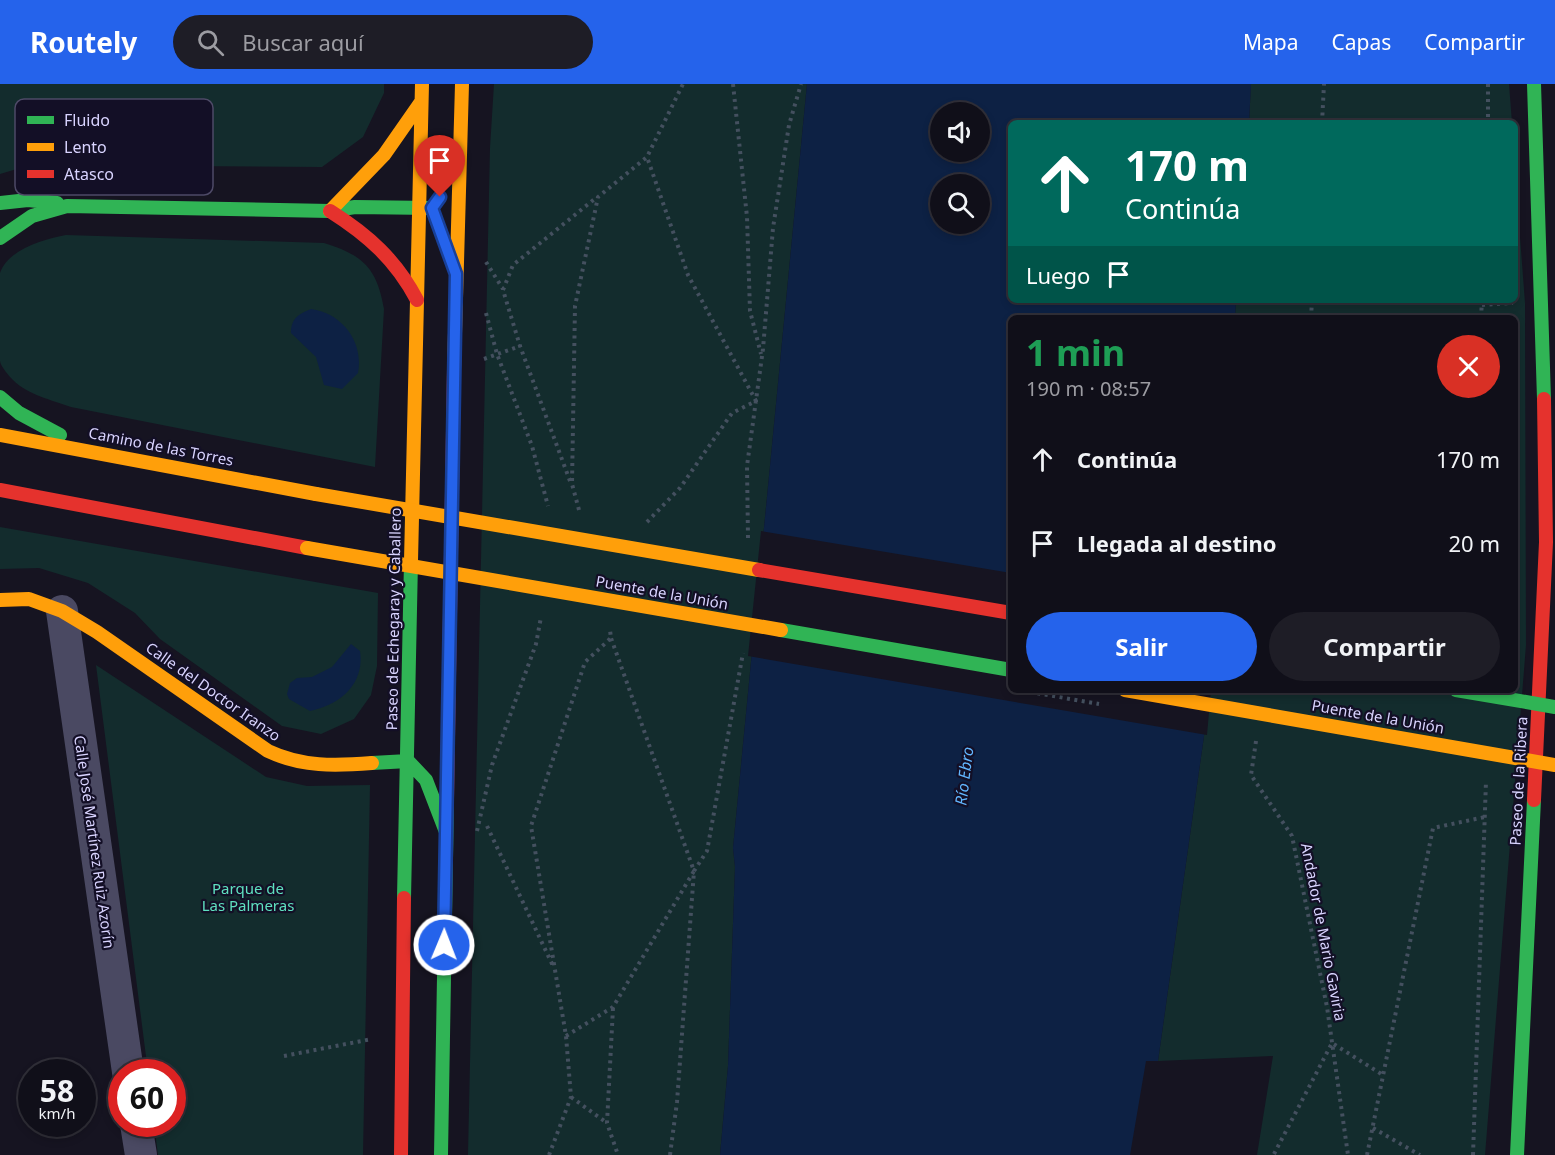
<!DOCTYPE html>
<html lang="es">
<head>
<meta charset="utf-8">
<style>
	body { margin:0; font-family:"Noto Sans",sans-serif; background:#1e1d26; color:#f1f3f6; height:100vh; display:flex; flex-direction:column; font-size:22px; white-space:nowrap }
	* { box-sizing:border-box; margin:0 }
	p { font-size:20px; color:#9c9ca2 }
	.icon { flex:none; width:33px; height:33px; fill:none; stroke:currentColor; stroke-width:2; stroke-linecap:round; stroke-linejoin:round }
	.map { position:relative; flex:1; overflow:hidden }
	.drawer { position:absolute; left:1008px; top:231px; width:510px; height:378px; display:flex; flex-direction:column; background:#100f19; border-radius:9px; box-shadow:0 3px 9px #0003,0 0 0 2px #302f38 }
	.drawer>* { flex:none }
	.top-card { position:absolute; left:1008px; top:36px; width:510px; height:183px; border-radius:9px; box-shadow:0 3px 9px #0003,0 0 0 2px #302f38; background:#00695c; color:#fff; overflow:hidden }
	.tools { position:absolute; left:930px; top:18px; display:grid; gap:12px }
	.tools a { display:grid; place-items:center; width:60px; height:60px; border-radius:50%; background:#100f19; box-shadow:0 3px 9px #0003,0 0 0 2px #302f38; font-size:30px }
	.speed { position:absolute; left:18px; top:975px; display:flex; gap:12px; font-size:30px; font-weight:700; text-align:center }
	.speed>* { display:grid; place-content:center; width:78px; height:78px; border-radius:50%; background:#100f19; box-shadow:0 3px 9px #0003,0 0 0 2px #302f38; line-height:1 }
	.speed small { font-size:15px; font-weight:400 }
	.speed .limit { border:9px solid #d22; background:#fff; color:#111 }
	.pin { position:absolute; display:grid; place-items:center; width:51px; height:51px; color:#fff; margin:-62px -26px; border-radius:50% 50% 50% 0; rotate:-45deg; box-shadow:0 0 6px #0007 }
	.pin .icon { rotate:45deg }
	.me { position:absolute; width:66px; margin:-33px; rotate:1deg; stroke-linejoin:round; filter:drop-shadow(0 0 4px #0008) }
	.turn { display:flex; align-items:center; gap:21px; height:126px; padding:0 18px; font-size:27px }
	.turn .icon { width:78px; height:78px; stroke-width:2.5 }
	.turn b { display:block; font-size:42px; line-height:51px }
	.then { display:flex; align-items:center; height:57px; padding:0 18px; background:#0003; gap:12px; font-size:22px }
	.round { display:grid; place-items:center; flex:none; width:63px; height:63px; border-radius:32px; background:#1e1d26 }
	.overview { display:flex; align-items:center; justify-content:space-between; height:102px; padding:0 18px }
	h1 { font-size:36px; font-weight:700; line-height:45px; color:#1e9e55 }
	.button { display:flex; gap:12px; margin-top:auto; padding:12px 18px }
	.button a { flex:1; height:69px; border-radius:36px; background:#2563eb; color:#fff; font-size:24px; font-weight:700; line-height:69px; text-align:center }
	.button a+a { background:#1e1d26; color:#f1f3f6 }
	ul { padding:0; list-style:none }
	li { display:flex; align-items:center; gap:18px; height:84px; padding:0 18px }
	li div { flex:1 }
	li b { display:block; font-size:22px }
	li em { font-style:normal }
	header { display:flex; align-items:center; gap:36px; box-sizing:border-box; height:84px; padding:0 30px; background:#2563eb; color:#fff }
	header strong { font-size:28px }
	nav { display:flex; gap:33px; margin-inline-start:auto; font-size:21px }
	.search { width:420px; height:54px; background:#1e1d26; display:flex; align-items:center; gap:15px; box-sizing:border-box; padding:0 21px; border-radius:33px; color:#9c9ca2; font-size:22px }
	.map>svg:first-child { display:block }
	.green { fill:#132c2d }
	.water { fill:#0d2144; fill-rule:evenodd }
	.pier { fill:#161421 }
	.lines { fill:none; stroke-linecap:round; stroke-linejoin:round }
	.path { stroke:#44505f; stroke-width:4; stroke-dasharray:3 4.5; stroke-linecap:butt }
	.street { stroke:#4a4962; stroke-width:32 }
	.fast { stroke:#30b455; stroke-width:14 }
	.slow { stroke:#ff9f0a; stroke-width:14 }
	.jam { stroke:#e5322d; stroke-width:14 }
	.path-bridge { stroke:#44505f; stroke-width:4; stroke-dasharray:3 4.5; stroke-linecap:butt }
	.fast-bridge { stroke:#30b455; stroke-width:14 }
	.slow-bridge { stroke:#ff9f0a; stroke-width:14 }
	.jam-bridge { stroke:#e5322d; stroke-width:14 }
	.route-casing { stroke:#184099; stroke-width:15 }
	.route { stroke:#2563eb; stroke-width:10 }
	.labels { text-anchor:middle; stroke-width:4.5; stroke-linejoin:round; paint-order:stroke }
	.street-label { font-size:15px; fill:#d9d4ff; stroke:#130f26 }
	.park-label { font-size:15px; fill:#5fe0c0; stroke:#130f26 }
	.water-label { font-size:16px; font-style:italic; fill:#62b6ff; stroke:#130f26 }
	.key { fill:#130f26; stroke:#4e4a67; stroke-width:1.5 }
	.key-label { font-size:16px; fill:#d9d4ff }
</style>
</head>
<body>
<header>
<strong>Routely</strong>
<div class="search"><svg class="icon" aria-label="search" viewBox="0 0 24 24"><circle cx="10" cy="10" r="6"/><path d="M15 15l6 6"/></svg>Buscar aquí</div>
<nav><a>Mapa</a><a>Capas</a><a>Compartir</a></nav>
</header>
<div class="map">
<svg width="1555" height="1071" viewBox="0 0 1555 1071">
	<rect width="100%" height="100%" fill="#161421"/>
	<path class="green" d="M0,0H384V9L363,53L322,83L30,81L0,90Z
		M494,0H807L733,764L735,783L728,982L720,1071H468L490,64Z
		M1251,0H1509L1512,39H1249Z
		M1515,87L1525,219L1526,561L1485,1071H1257L1273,972L1158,977L1204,652L1208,606H1515V234H1235L1236,216H1515Z
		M66,151L324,159C363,171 377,184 384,225L375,383L71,323C52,316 28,311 13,296C9,292 1,283 0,277C0,269 0,195 0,189C8,165 45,155 66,151Z
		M0,443L378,509L377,582L371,611L354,635L321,650L282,642L160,555L135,529L88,499L39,484L0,485Z
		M96,581L266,693L307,702L370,701L363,1071H158L154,1040H172V988H148Z"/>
	<path class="water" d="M807,0H1251L1249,39H1011V216H1236L1235,234H1011V606H1208L1204,652L1158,977H1146L1130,1071H720L728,982L735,783L733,764ZM940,28H980V68H940ZM940,100H980V140H940Z
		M311,225C342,229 364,258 358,289L342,305L324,301L316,273L291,249C291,234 299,230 311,225Z
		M351,560L360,567C365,600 340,621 310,627L289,615L287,610L290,599L297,594L312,593L332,583Z"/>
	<path class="pier" d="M761,447L1011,489V606H1211L1207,651L748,572Z"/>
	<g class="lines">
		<path class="path" d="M733,0L747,133L750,227L761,270
			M1488,0V39
			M1322,39L1324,0
			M486,178L503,205
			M1482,221L1513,219
			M486,229L497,270L532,362L548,422
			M1311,234L1312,216
			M1481,234L1482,216
			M484,275L520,262
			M570,397L520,262L503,206L513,181L597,113
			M579,426L572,400L575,222L598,113L647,73L683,0
			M647,438L680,404L732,329L756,317L688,191L647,73
			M748,454L747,382L763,265L773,144L789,41L801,0
			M1256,657L1251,691L1292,752L1327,923L1348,1071
			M487,742L553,882
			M477,747L492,681L536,560L541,533
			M613,924L607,1039L618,1071
			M566,952L613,923L694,787L611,554
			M284,972L372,955
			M571,1013L607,1039
			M1373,1044L1420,1071
			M1274,1070L1332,959L1383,991
			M549,1071L571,1013L566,952L531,742L585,578L611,554L610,546
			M670,1071L677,1018L694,787L707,767L743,569
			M1367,1071L1433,744L1485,733
			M1473,1071L1486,697"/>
		<path class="street" d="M62,527L128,988
			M136,1040L141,1071"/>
		<path class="fast" d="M1534,0L1544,315
			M0,119L28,116L57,119
			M0,154L32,132L67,122L330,127L355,123L432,124
			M0,313L19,329L60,351
			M372,679L408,677L426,696L446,748
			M404,814L411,477
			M441,1071L447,715
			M1517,1071L1534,716"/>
		<path class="slow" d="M330,127L384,71L421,18
			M454,285L462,0
			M0,351L316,410
			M411,477L422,0
			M0,516L29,515L62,527L97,548L268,667C302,683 335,682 372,679"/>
		<path class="jam" d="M330,127C368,151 396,176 417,216
			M0,406L307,464
			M447,715L454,285
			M1534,716L1546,458L1544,315
			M401,1071L404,814"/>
		<path class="path-bridge" d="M1030,608L1099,620"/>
		<path class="fast-bridge" d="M781,546L1011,586
			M1456,606L1555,623"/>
		<path class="slow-bridge" d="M316,410L759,486
			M307,464L781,546
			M1125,606L1555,681"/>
		<path class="jam-bridge" d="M759,486L1011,529"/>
	</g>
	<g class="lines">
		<g class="route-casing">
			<path id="route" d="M440,113L432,124L456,190L444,861"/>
		</g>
		<use href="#route" class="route"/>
	</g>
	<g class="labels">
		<g class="street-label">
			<text transform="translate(161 363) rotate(11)" y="5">Camino de las Torres</text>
			<text transform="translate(662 509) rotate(10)" y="5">Puente de la Unión</text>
			<text transform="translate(394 535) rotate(-89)" y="5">Paseo de Echegaray y Caballero</text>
			<text transform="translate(213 608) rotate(35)" y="5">Calle del Doctor Iranzo</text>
			<text transform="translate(1378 633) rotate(10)" y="5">Puente de la Unión</text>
			<text transform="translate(1519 697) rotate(-87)" y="5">Paseo de la Ribera</text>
			<text transform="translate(94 758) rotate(82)" y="5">Calle José Martínez Ruiz Azorín</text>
			<text transform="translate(1323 848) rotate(79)" y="5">Andador de Mario Gaviria</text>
		</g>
		<g class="park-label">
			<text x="248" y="810">Parque de<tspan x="248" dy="17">Las Palmeras</tspan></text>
		</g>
		<g class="water-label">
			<text transform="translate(964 692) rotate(-83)" y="6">Río Ebro</text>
		</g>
	</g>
	<rect x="15" y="15" width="198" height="96" rx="9" class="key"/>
	<rect x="27" y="32" width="27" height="8" fill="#30b455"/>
	<rect x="27" y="59" width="27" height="8" fill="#ff9f0a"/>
	<rect x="27" y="86" width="27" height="8" fill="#e5322d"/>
	<g class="key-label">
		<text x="64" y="42">Fluido</text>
		<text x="64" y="69">Lento</text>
		<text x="64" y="96">Atasco</text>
	</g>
</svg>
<div class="tools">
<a><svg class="icon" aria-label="sound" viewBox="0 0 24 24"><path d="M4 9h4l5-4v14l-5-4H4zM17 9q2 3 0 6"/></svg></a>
<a><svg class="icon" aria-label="search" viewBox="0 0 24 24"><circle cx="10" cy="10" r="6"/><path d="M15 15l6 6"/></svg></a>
</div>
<div class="speed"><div>58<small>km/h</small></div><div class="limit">60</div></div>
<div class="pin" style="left:440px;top:113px;background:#d93025"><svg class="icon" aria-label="arrive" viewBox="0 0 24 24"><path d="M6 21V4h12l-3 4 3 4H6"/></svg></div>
<svg class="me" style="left:444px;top:861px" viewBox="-20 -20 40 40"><circle r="17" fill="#2563eb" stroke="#fff" stroke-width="3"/><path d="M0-11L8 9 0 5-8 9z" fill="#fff"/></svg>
<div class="top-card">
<div class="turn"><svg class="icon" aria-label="ahead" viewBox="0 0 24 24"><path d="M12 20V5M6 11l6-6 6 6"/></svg><div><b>170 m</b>Continúa</div></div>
<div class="then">Luego<svg class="icon" aria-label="arrive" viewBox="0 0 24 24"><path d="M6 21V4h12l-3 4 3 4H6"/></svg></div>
</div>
<section class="drawer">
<div class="overview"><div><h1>1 min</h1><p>190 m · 08:57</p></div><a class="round" style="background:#d93025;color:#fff"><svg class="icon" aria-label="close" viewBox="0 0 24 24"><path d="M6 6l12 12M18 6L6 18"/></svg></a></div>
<ul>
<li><svg class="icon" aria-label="ahead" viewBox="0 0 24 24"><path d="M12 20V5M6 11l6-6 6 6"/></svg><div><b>Continúa</b></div><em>170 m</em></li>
<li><svg class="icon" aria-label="arrive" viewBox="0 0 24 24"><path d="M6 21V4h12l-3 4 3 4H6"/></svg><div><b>Llegada al destino</b></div><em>20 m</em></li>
</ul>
<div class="button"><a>Salir</a><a>Compartir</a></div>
</section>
</div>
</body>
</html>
